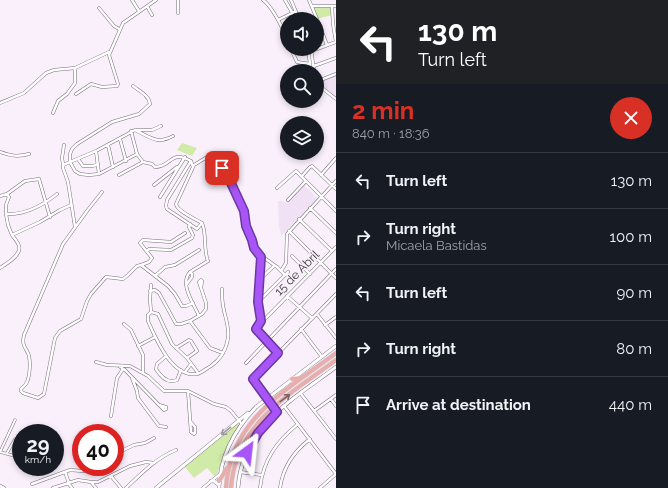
<!DOCTYPE html>
<html lang="en">
<head>
<meta charset="utf-8">
<style>
	body { margin:0; font-family:Raleway,sans-serif; background:#20242c; color:#f1f3f6; height:100vh; display:flex; flex-direction:column; font-size:15px; white-space:nowrap }
	* { box-sizing:border-box; margin:0 }
	p { font-size:13px; color:#9ea1a6 }
	.icon { flex:none; width:22px; height:22px; fill:none; stroke:currentColor; stroke-width:2; stroke-linecap:round; stroke-linejoin:round }
	.map { position:relative; flex:1; overflow:hidden }
	.sheet { display:flex; flex-direction:column; background:#171b24; width:332px }
	.sheet>* { flex:none }
	.guide { background:#202124; color:#fff; overflow:hidden }
	.buttons { position:absolute; left:280px; top:12px; display:grid; gap:8px }
	.buttons a { display:grid; place-items:center; width:44px; height:44px; border-radius:50%; background:#171b24; box-shadow:0 2px 6px #0003; font-size:20px }
	.speed { position:absolute; left:12px; top:424px; display:flex; gap:8px; font-size:20px; font-weight:700; text-align:center }
	.speed>* { display:grid; place-content:center; width:52px; height:52px; border-radius:50%; background:#171b24; box-shadow:0 2px 6px #0003; line-height:1 }
	.speed small { font-size:10px; font-weight:400 }
	.speed .limit { border:6px solid #d22; background:#fff; color:#111 }
	.pin { position:absolute; display:grid; place-items:center; width:34px; height:34px; color:#fff; margin:-17px; border-radius:8px; box-shadow:0 2px 6px #0006 }
	.me { position:absolute; width:44px; margin:-22px; rotate:30deg; stroke-linejoin:round; filter:drop-shadow(0 0 3px #0008) }
	.turn { display:flex; align-items:center; gap:14px; height:84px; padding:0 16px; font-size:18px }
	.turn .icon { width:52px; height:52px; stroke-width:2.5 }
	.turn b { display:block; font-size:28px; line-height:34px }
	.round { display:grid; place-items:center; flex:none; width:42px; height:42px; border-radius:21px; background:#20242c }
	.head { display:flex; align-items:center; justify-content:space-between; height:68px; padding:0 16px }
	h1 { font-size:24px; font-weight:700; line-height:30px; color:#d93025 }
	ul { padding:0; list-style:none }
	li { display:flex; align-items:center; gap:12px; height:56px; padding:0 16px; border-top:1px solid #363941 }
	li div { flex:1 }
	li b { display:block; font-size:15px }
	li em { font-style:normal }
	main { display:flex; flex:1; min-height:0 }
	.map>svg:first-child { display:block }
	.built { fill:#f0e1f4 }
	.green { fill:#d0eba7 }
	.lines { fill:none; stroke-linecap:round; stroke-linejoin:round }
	.pedestrian-casing { stroke:#786f7a; stroke-width:3 }
	.minor-casing { stroke:#786f7a; stroke-width:3.5 }
	.tertiary-casing { stroke:#786f7a; stroke-width:4 }
	.primary-casing { stroke:#d7d6d7; stroke-width:5 }
	.pedestrian { stroke:#fff; stroke-width:2 }
	.minor { stroke:#fff; stroke-width:2.5 }
	.tertiary { stroke:#fff; stroke-width:3 }
	.primary { stroke:#e8adad; stroke-width:4 }
	.oneway { stroke:#7e6467 }
	.oneway2 { stroke:#9c9a9c }
	.route-casing { stroke:#6d37a1; stroke-width:10 }
	.route { stroke:#a855f7; stroke-width:7 }
	.labels { text-anchor:middle; stroke-width:3; stroke-linejoin:round; paint-order:stroke }
	.street-label { font-size:12px; fill:#383439; stroke:#faf0fc }
</style>
</head>
<body>
<main>
<div class="map">
<svg width="336" height="488" viewBox="0 0 336 488">
	<rect width="100%" height="100%" fill="#faf0fc"/>
	<path class="built" d="M336,76V96L323,86L321,82Z
		M304,185L318,199L281,236L279,225L278,201H283L286,204Z"/>
	<path class="green" d="M312,6L331,7L332,15L317,19Z
		M182,143L197,148L192,156L177,150Z
		M237,424L239,425L229,442L217,474L214,476L207,468L194,478L185,467Z"/>
	<g class="lines">
		<g class="pedestrian-casing">
			<path id="pedestrian" d="M15,420L0,452L15,456L21,445
				M7,453L15,439
				M15,456L21,457"/>
		</g>
		<g class="minor-casing">
			<path id="minor" d="M132,0L139,11
				M178,0V13
				M263,0C273,7 282,27 287,38
				M285,0L296,19
				M291,0L299,19
				M309,0L317,19
				M147,6L152,15
				M312,6H336
				M332,6L333,24L336,42
				M99,8L114,26L119,29
				M317,19L327,45
				M278,20L294,12
				M291,49L297,62L310,64
				M308,49L311,71
				M311,49L314,71
				M317,49L336,42
				M314,66L336,58
				M318,81L336,74
				M317,84L336,99
				M76,94L91,84L102,87L117,86L118,84L109,55L123,23L156,0
				M0,103L24,93L46,73L54,70L75,68L109,52
				M53,113L58,101L67,94L75,83V68
				M136,130H152L161,126
				M131,131L137,154L99,174L89,175L80,174L75,171L70,162V154L72,149L77,144L112,122L139,114L150,104C149,95 139,91 133,86
				M120,139L126,161
				M108,145L113,167
				M96,151L99,174
				M0,152C11,156 18,157 29,154
				M137,154L143,162L152,164L155,167C172,167 170,149 191,161L193,167
				M78,159L83,166H93L98,164
				M191,161L167,200L166,206L167,209L197,229L202,223
				M63,164L62,158L64,145
				M119,175L143,162
				M321,175L336,158
				M302,176L310,167L312,166L336,189
				M154,185L177,167
				M277,188L296,171L336,211
				M102,192L87,211L63,244L24,335C22,344 24,346 28,353C31,360 30,375 27,382C26,385 23,387 21,389V391L23,393L38,398L44,394L55,338L60,331L81,319L87,301L91,294L106,277L123,279L128,275L137,266L141,265L168,286L175,294L182,306H186L193,303
				M7,194L25,181L39,179L50,217
				M57,194C42,206 25,215 6,214L8,225L12,235L40,222L60,210L71,205
				M0,196L7,194L9,197L6,205V214
				M160,197L185,157
				M288,200L306,181
				M310,208L336,233
				M299,219L332,251
				M75,227L68,182L63,168V165L96,151L135,130C150,137 157,145 173,136
				M289,231L336,278
				M147,251L149,249L171,250L192,238L193,235L189,227L190,224
				M292,256L310,274
				M261,257L258,302L261,320
				M141,265L149,262L152,258L140,243L143,240L171,242L185,233
				M0,268C6,264 22,255 19,246C18,242 14,238 12,235
				M281,271L286,263L287,234L336,181
				M190,272L208,261C203,249 207,234 202,223C195,219 177,211 176,204L194,165L212,154L231,181L244,211L246,225L256,252L277,267L285,275
				M155,276L165,267L175,265L199,250
				M259,280L274,266
				M151,285L150,299L151,312L148,315V321C156,339 172,378 197,374C202,373 207,368 211,366C221,359 226,351 228,338C230,327 224,315 223,305C222,300 222,294 222,289
				M186,285L192,277V274L190,272C179,284 194,304 199,316
				M150,291L155,290L159,293L176,324H181L190,321L210,348L223,353
				M287,296L312,318
				M258,302L288,272
				M151,312L158,314L172,344L187,358L198,373
				M317,314L336,338
				M190,321L202,314L206,309V303L199,282L201,280L202,281L201,288
				M124,324L131,330L143,355V373
				M325,325L336,317
				M301,329L322,357
				M138,346L155,337
				M176,348L189,340L191,341L197,351L187,358
				M278,353L257,332L256,329L257,327L336,247
				M165,357L157,364L156,369C161,377 168,384 177,380L181,370
				M96,362L107,365L130,366L148,376L164,391H188L214,404L226,407L231,411L241,423
				M246,363L336,269
				M119,366L125,370L164,410L166,409V407L159,405
				M185,372L191,364
				M132,378L137,391L138,398L159,426L166,427
				M188,391L191,432L194,434L195,433V427L190,421
				M301,394L336,439
				M331,399L336,406
				M284,406L336,474
				M314,411L336,395
				M277,412L254,381L253,379L336,294
				M111,416L117,378L123,369
				M115,454L134,445L145,443L154,438
				M65,472L69,483
				M240,472L262,475
				M111,476L121,488
				M91,482L96,488
				M68,483L72,488
				M32,484L70,470L96,472L100,470L103,467
				M53,488L78,480L91,482H98L130,466L146,462L154,463
				M126,488C141,474 156,458 176,450
				M203,488L220,474
				M260,488C263,460 277,441 298,424
				M280,488C283,467 293,452 310,439
				M320,488L336,474"/>
		</g>
		<g class="tertiary-casing">
			<path id="tertiary" d="M211,481H214L219,485
				M0,486L4,488
				M156,488L248,413
				M219,488C220,456 235,429 256,407L336,346
				M238,488C242,427 292,400 336,367"/>
		</g>
		<g class="primary-casing">
			<path id="primary" d="M292,379L301,378
				M219,481L227,468
				M226,488C230,419 287,390 336,353
				M231,488C235,424 290,394 336,360"/>
		</g>
		<use href="#pedestrian" class="pedestrian"/>
		<use href="#minor" class="minor"/>
		<use href="#tertiary" class="tertiary"/>
		<use href="#primary" class="primary"/>
	</g>
	<defs><path id="oneway-shaft" d="M-6 0H5M1.5-3L5.5 0L1.5 3" fill="none" stroke-width="1.6" stroke-linecap="round" stroke-linejoin="round"/></defs>
	<use class="oneway" href="#oneway-shaft" transform="translate(285 398) rotate(-37)"/>
	<use class="oneway2" href="#oneway-shaft" transform="translate(226 431) rotate(141)"/>
	<g class="lines">
		<g class="route-casing">
			<path id="route" d="M222,168L230,181L244,211L246,226L252,240L254,248L261,257L258,302L261,321L256,329L278,353L253,379L277,412L258,433L247,452"/>
		</g>
		<use href="#route" class="route"/>
	</g>
	<g class="labels">
		<g class="street-label">
			<text transform="translate(297 273) rotate(-45)" y="4">15 de Abril</text>
		</g>
	</g>
</svg>
<div class="buttons">
<a><svg class="icon" aria-label="sound" viewBox="0 0 24 24"><path d="M4 9h4l5-4v14l-5-4H4zM17 9q2 3 0 6"/></svg></a>
<a><svg class="icon" aria-label="search" viewBox="0 0 24 24"><circle cx="10" cy="10" r="6"/><path d="M15 15l6 6"/></svg></a>
<a><svg class="icon" aria-label="layers" viewBox="0 0 24 24"><path d="M12 4l9 5-9 5-9-5zM3 14l9 5 9-5"/></svg></a>
</div>
<div class="speed"><div>29<small>km/h</small></div><div class="limit">40</div></div>
<div class="pin" style="left:222px;top:168px;background:#d93025"><svg class="icon" aria-label="arrive" viewBox="0 0 24 24"><path d="M6 21V4h12l-3 4 3 4H6"/></svg></div>
<svg class="me" style="left:247px;top:452px" viewBox="-20 -20 40 40"><path d="M0-17L14 15 0 8-14 15z" fill="#a855f7" stroke="#fff" stroke-width="4"/></svg>
</div>
<section class="sheet">
<div class="guide">
<div class="turn"><svg class="icon" aria-label="left" viewBox="0 0 24 24"><path d="M17 20v-9H6M10 6l-5 5 5 5"/></svg><div><b>130 m</b>Turn left</div></div>
</div>
<div class="head"><div><h1>2 min</h1><p>840 m · 18:36</p></div><a class="round" style="background:#d93025;color:#fff"><svg class="icon" aria-label="close" viewBox="0 0 24 24"><path d="M6 6l12 12M18 6L6 18"/></svg></a></div>
<ul>
<li><svg class="icon" aria-label="left" viewBox="0 0 24 24"><path d="M17 20v-9H6M10 6l-5 5 5 5"/></svg><div><b>Turn left</b></div><em>130 m</em></li>
<li><svg class="icon" aria-label="right" viewBox="0 0 24 24"><path d="M7 20v-9h11M14 6l5 5-5 5"/></svg><div><b>Turn right</b><p>Micaela Bastidas</p></div><em>100 m</em></li>
<li><svg class="icon" aria-label="left" viewBox="0 0 24 24"><path d="M17 20v-9H6M10 6l-5 5 5 5"/></svg><div><b>Turn left</b></div><em>90 m</em></li>
<li><svg class="icon" aria-label="right" viewBox="0 0 24 24"><path d="M7 20v-9h11M14 6l5 5-5 5"/></svg><div><b>Turn right</b></div><em>80 m</em></li>
<li><svg class="icon" aria-label="arrive" viewBox="0 0 24 24"><path d="M6 21V4h12l-3 4 3 4H6"/></svg><div><b>Arrive at destination</b></div><em>440 m</em></li>
</ul>
</section>
</main>
</body>
</html>
